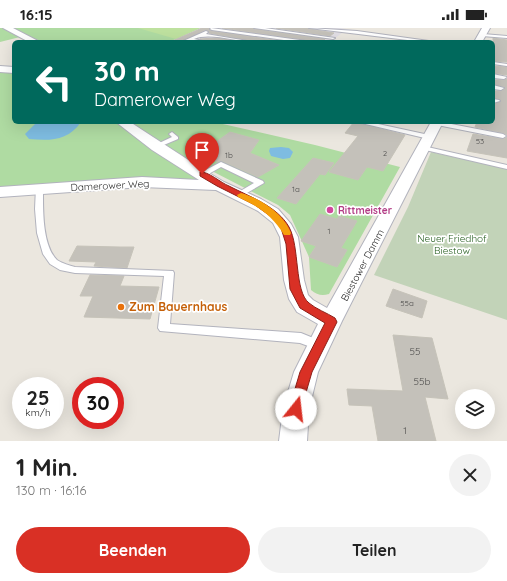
<!DOCTYPE html>
<html lang="de">
<head>
<meta charset="utf-8">
<style>
	body { margin:0; font-family:Quicksand,sans-serif; background:#f2f2f2; color:#222; height:100vh; display:flex; flex-direction:column; font-size:15px; white-space:nowrap }
	* { box-sizing:border-box; margin:0 }
	p { font-size:13px; color:#767676 }
	.icon { flex:none; width:22px; height:22px; fill:none; stroke:currentColor; stroke-width:2; stroke-linecap:round; stroke-linejoin:round }
	.map { position:relative; height:413px; overflow:hidden }
	.drawer { display:flex; flex-direction:column; background:#fff; flex:1 }
	.drawer>* { flex:none }
	.banner { position:absolute; left:12px; top:12px; width:483px; height:84px; border-radius:6px; box-shadow:0 4px 16px #0002; background:#00695c; color:#fff; overflow:hidden }
	.controls { position:absolute; left:455px; top:361px; display:grid; gap:8px }
	.controls a { display:grid; place-items:center; width:40px; height:40px; border-radius:50%; background:#fff; box-shadow:0 4px 16px #0002; font-size:20px }
	.speed { position:absolute; left:12px; top:349px; display:flex; gap:8px; font-size:20px; font-weight:700; text-align:center }
	.speed>* { display:grid; place-content:center; width:52px; height:52px; border-radius:50%; background:#fff; box-shadow:0 4px 16px #0002; line-height:1 }
	.speed small { font-size:10px; font-weight:400 }
	.speed .limit { border:6px solid #d22; background:#fff; color:#111 }
	.pin { position:absolute; display:grid; place-items:center; width:34px; height:34px; color:#fff; margin:-41px -17px; border-radius:50% 50% 50% 0; rotate:-45deg; box-shadow:0 0 4px #0007 }
	.pin .icon { rotate:45deg }
	.me { position:absolute; width:44px; margin:-22px; rotate:16deg; stroke-linejoin:round; filter:drop-shadow(0 0 3px #0008) }
	.turn { display:flex; align-items:center; gap:14px; height:84px; padding:0 16px; font-size:18px }
	.turn .icon { width:52px; height:52px; stroke-width:2.5 }
	.turn b { display:block; font-size:28px; line-height:34px }
	.round { display:grid; place-items:center; flex:none; width:42px; height:42px; border-radius:21px; background:#f2f2f2 }
	.head { display:flex; align-items:center; justify-content:space-between; height:68px; padding:0 16px }
	h1 { font-size:24px; font-weight:700; line-height:30px }
	.button { display:flex; gap:8px; margin-top:auto; padding:8px 16px }
	.button a { flex:1; height:46px; border-radius:24px; background:#d93025; color:#fff; font-size:16px; font-weight:700; line-height:46px; text-align:center }
	.button a+a { background:#f2f2f2; color:#222 }
	.status { display:flex; justify-content:space-between; align-items:center; height:28px; padding:0 20px; background:#fff; direction:ltr }
	.status svg { height:11px; fill:currentColor }
	.map>svg:first-child { display:block }
	.industrial { fill:#e1dee4 }
	.green { fill:#afdba2 }
	.cemetery { fill:#c2d3b8 }
	.pitch { fill:#bee19f }
	.water { fill:#7ebce1 }
	.building { fill:#c4c1ba; stroke:#c6c3b9 }
	.lines { fill:none; stroke-linecap:round; stroke-linejoin:round }
	.service-casing { stroke:#b2b3bd; stroke-width:2 }
	.minor-casing { stroke:#b2b3bd; stroke-width:2 }
	.service { fill:#fff; fill-rule:evenodd }
	.minor { fill:#fff; fill-rule:evenodd }
	.route { fill:#d93025; stroke:#8d1f18 }
	.slow { fill:#f59e0b }
	.hotel-dot { fill:#d1479c; stroke:#fff; stroke-width:1.5 }
	.food-dot { fill:#e8710a; stroke:#fff; stroke-width:1.5 }
	.labels { text-anchor:middle; stroke-width:3.5; stroke-linejoin:round; paint-order:stroke }
	.number-label { font-size:8px; fill:#51504f }
	.street-label { font-size:10px; fill:#2b2b2b; stroke:#fff }
	.hotel-label { font-size:10px; font-weight:bold; fill:#b23c85; stroke:#fff; text-anchor:start }
	.park-label { font-size:10px; fill:#296023; stroke:#fff }
	.near-number-label { font-size:10px; fill:#51504f }
	.near-food-label { font-size:12px; font-weight:bold; fill:#c56008; stroke:#fff; text-anchor:start }
</style>
</head>
<body>
<div class="status"><b>16:15</b><svg viewBox="0 0 49 12"><path d="M0 12V9h3v3zM5 12V6h3v6zM10 12V3h3v9zM15 12V0h3v12zM26 1h20v11H26zM47 4h2v5h-2z"/></svg></div>
<div class="map">
<svg width="507" height="413" viewBox="0 0 507 413">
	<rect width="100%" height="100%" fill="#ebe7df"/>
	<path class="industrial" d="M200,0H341L352,2L342,5L330,14H169Z"/>
	<path class="green" d="M0,0H4L20,9L0,14Z
		M12,0H200L169,14H42Z
		M0,42L14,44V94H118L202,151H140L0,159Z
		M129,94H214L315,117L400,139L329,266C322,268 317,267 311,262L309,229L290,187L278,177L208,141L206,142L165,118Z"/>
	<path class="cemetery" d="M431,124L507,141V292L374,247L408,179Z"/>
	<path class="pitch" d="M138,0H200L176,11Z"/>
	<path class="water" d="M37,94H81C68,113 50,113 29,111L25,106Z
		M281,119L289,120L293,124L290,130L283,131L271,128L269,123L270,120Z"/>
	<path class="building" d="M202,0H209L212,3L287,14H255L254,13L209,5V3L205,2L180,14H170Z
		M222,0H253L254,1L325,11L322,14H310L307,12Z
		M276,0H308L309,1L334,5L330,8Z
		M215,10L223,11L239,14H209L200,11Z
		M493,10L507,12V34L493,33Z
		M493,38L507,39V47L493,45Z
		M507,51V107L503,105L475,99L477,94H493V76L501,73L499,71L493,70V63H501L505,60L504,59L493,56V52H504Z
		M354,94L405,107L383,143L367,139L358,152L329,144L358,108L345,105Z
		M230,104L259,112L250,125L279,137L258,149L222,133L218,134L201,128L218,115L216,114Z
		M473,106L503,111L507,109V130L467,123Z
		M313,130L334,135L325,147L320,146L296,176L277,170Z
		M320,186L337,191L339,188L357,193L341,220L347,222L337,239L309,229L316,218L301,213Z
		M77,218L120,219H134L127,240L94,238L96,234L69,233Z
		M90,247L124,248L120,258L159,259L150,291L84,289L93,268H80Z
		M393,261L427,273L422,290L386,278Z
		M393,307L432,310L448,371L425,369L436,413H378L372,378L349,377L347,361L403,363Z"/>
	<g class="lines">
		<g class="service-casing">
			<path id="service" d="M211,0L307,13L309,14H298L212,2L210,1Z
				M254,0H265L335,10L333,11Z
				M309,0L357,3L436,14H424Z
				M206,3L208,4L206,6L254,14C236,14 210,4 194,11L208,14L190,12L181,14Z
				M483,6L507,8V10L482,8Z
				M493,34L507,36V38L493,36Z
				M493,46L507,49L504,51L493,50Z
				M493,57L504,60L501,62L493,61Z
				M493,71L499,72L500,73L493,75Z
				M357,94H369L429,107L432,109L429,111Z
				M435,94H441L503,106L506,108L503,110L437,97L435,96Z
				M172,104L178,109V111L159,119H155V117L172,109L169,106Z
				M423,118L507,137V141L421,121V119Z
				M221,134L263,153L264,155L240,169L236,167L237,165L254,155L221,139L205,148H199L198,146Z
				M36,159H39L43,161C43,181 42,217 57,232C63,236 69,237 75,239L173,243L174,245L170,296L301,305L323,314L325,317L323,320L319,322L300,315L160,303L158,300L164,248L75,245L60,242L50,236L43,226L37,205L35,181Z"/>
		</g>
		<g class="minor-casing">
			<path id="minor" d="M3,0H13L40,14H29Z
				M482,0H490L482,14H474Z
				M0,38L14,39V45L0,44Z
				M116,94H130L199,139L224,154L261,171L278,181L291,196L298,209L304,252L308,267L313,272L327,280L431,94H443L342,293L318,344L309,381L307,413H279L283,381L294,344L318,296L297,284L289,271L284,252L280,209L273,195L258,183L216,162L142,159L0,169V159L142,149L199,152L152,122Z"/>
		</g>
		<use href="#service" class="service"/>
		<use href="#minor" class="minor"/>
	</g>
	<path class="route" d="M200,144C208,143 221,155 229,158C250,169 277,178 289,199C300,219 294,263 309,275C316,281 327,285 335,290L337,294L312,344L300,385L296,387L291,385L289,381L300,344L325,295L300,280L290,261L286,216L281,200L273,190L255,177L217,158L200,148Z"/>
	<path class="slow" d="M241,165C260,170 284,186 291,205L290,207H284C272,187 259,179 238,169L237,167Z"/>
	<circle class="hotel-dot" cx="330" cy="182" r="4"/>
	<circle class="food-dot" cx="121" cy="279" r="4"/>
	<g class="labels">
		<g class="number-label">
			<text x="480" y="116">53</text>
			<text x="385" y="128">2</text>
			<text x="229" y="130">1b</text>
			<text x="296" y="164">1a</text>
			<text x="329" y="206">1</text>
			<text x="407" y="278">55a</text>
		</g>
		<g class="street-label">
			<text transform="translate(110 157) rotate(-3)" y="4">Damerower Weg</text>
			<text transform="translate(362 237) rotate(-62)" y="4">Biestower Damm</text>
		</g>
		<g class="hotel-label">
			<text x="338" y="186">Rittmeister</text>
		</g>
		<g class="park-label">
			<text x="452" y="214">Neuer Friedhof<tspan x="452" dy="12">Biestow</tspan></text>
		</g>
		<g class="near-number-label">
			<text x="415" y="327">55</text>
			<text x="422" y="357">55b</text>
			<text x="405" y="406">1</text>
		</g>
		<g class="near-food-label">
			<text x="129" y="283">Zum Bauernhaus</text>
		</g>
	</g>
</svg>
<div class="controls">
<a><svg class="icon" aria-label="layers" viewBox="0 0 24 24"><path d="M12 4l9 5-9 5-9-5zM3 14l9 5 9-5"/></svg></a>
</div>
<div class="speed"><div>25<small>km/h</small></div><div class="limit">30</div></div>
<div class="pin" style="left:202px;top:146px;background:#d93025"><svg class="icon" aria-label="arrive" viewBox="0 0 24 24"><path d="M6 21V4h12l-3 4 3 4H6"/></svg></div>
<svg class="me" style="left:296px;top:381px" viewBox="-20 -20 40 40"><circle r="19" fill="#fff"/><path d="M0-13L10 11 0 6-10 11z" fill="#d93025"/></svg>
<div class="banner">
<div class="turn"><svg class="icon" aria-label="left" viewBox="0 0 24 24"><path d="M17 20v-9H6M10 6l-5 5 5 5"/></svg><div><b>30 m</b>Damerower Weg</div></div>
</div>
</div>
<section class="drawer">
<div class="head"><div><h1>1 Min.</h1><p>130 m · 16:16</p></div><a class="round"><svg class="icon" aria-label="close" viewBox="0 0 24 24"><path d="M6 6l12 12M18 6L6 18"/></svg></a></div>
<div class="button"><a>Beenden</a><a>Teilen</a></div>
</section>
</body>
</html>
